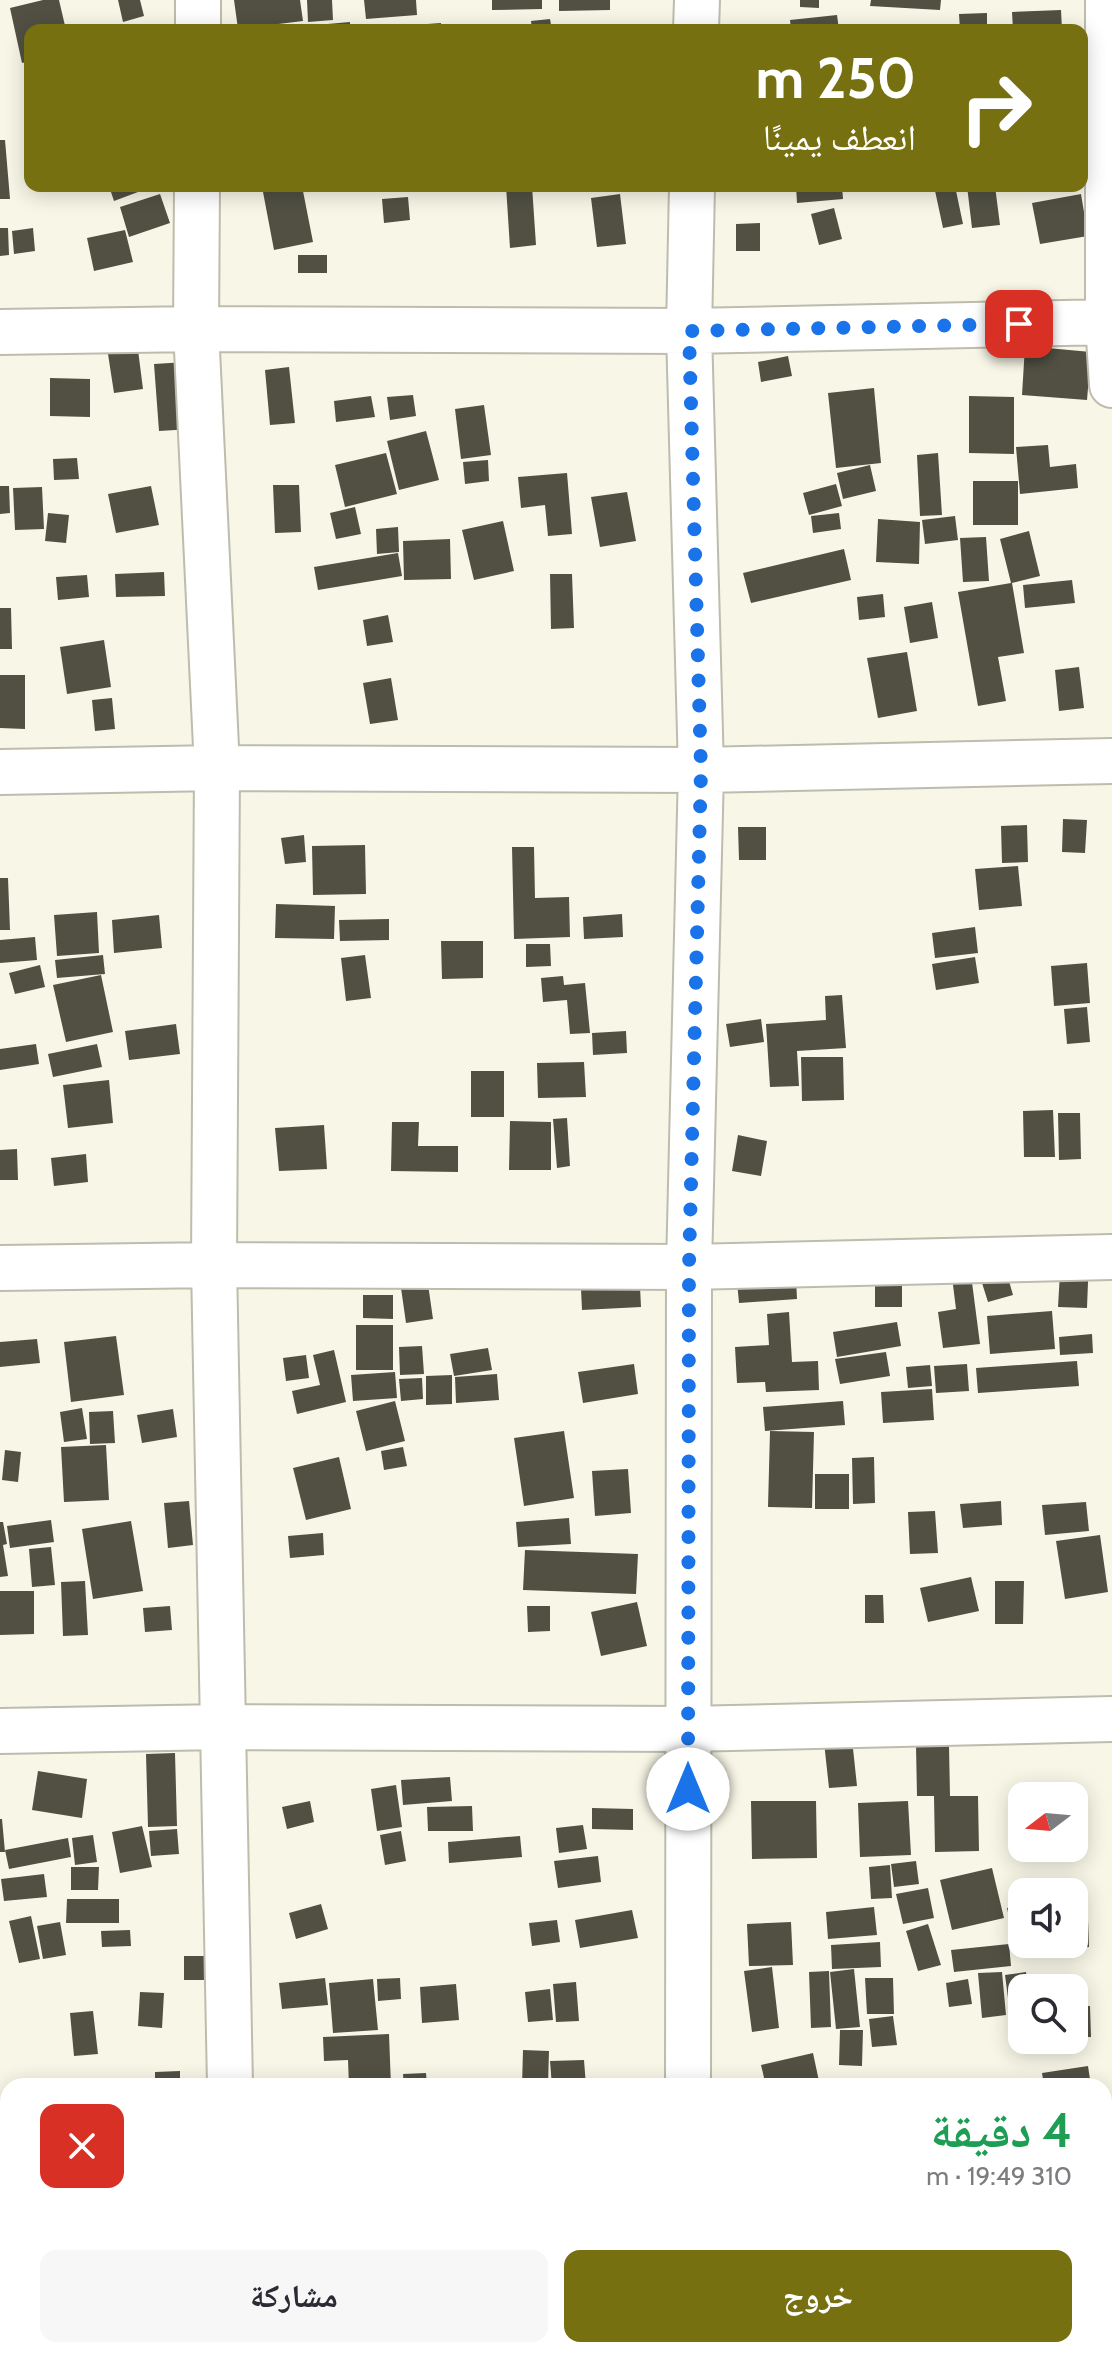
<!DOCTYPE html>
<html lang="ar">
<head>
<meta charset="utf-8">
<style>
	body { margin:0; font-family:Cabin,"Noto Naskh Arabic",sans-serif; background:#f7f7f7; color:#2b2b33; direction:rtl; height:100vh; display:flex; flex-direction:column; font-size:30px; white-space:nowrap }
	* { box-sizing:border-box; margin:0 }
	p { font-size:26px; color:#7c7c81 }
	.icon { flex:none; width:44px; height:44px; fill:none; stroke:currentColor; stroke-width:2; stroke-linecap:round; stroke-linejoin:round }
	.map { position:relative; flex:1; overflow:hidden; direction:ltr }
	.drawer { position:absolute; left:0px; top:2078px; width:1112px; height:280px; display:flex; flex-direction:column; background:#fff; border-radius:24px 24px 0 0; box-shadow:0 4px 20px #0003; direction:rtl }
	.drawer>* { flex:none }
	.banner { position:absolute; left:24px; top:24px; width:1064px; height:168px; border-radius:16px; box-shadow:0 4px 20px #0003; direction:rtl; background:#767010; color:#fff; overflow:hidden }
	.needle { width:52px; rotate:254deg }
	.tools { position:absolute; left:1008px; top:1782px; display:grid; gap:16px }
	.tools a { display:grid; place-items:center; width:80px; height:80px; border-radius:16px; background:#fff; box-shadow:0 4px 20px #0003; font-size:40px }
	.pin { position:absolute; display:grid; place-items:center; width:68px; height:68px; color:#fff; margin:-34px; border-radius:16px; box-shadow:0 4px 12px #0006 }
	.me { position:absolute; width:88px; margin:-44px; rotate:0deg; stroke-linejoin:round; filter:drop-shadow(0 0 6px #0008) }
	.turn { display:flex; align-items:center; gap:28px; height:168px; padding:0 40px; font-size:36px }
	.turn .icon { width:104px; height:104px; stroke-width:2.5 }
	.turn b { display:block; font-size:56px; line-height:68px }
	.round { display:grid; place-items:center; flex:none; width:84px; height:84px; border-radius:16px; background:#f7f7f7 }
	.overview { display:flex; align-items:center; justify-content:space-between; height:136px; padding:0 40px }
	h1 { font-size:48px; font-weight:800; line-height:60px; color:#1e9e55 }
	.primary-button { display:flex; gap:16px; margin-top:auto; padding:16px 40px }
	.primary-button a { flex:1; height:92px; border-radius:16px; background:#767010; color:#fff; font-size:32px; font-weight:800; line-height:92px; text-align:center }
	.primary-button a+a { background:#f7f7f7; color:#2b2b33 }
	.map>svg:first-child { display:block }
	.building { fill:#515043 }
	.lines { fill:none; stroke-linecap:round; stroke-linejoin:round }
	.minor-casing { stroke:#bdbcad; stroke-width:48 }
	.minor { stroke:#fff; stroke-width:44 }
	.route { stroke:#1a73e8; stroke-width:14; stroke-dasharray:0 25.2 }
</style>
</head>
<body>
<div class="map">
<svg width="1112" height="2358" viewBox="0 0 1112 2358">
	<rect width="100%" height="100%" fill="#f8f7e7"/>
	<path class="building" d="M43,0H59L66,30H30V61L22,63L10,8Z
		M118,0H140L144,16L123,22Z
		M234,0H300L303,21L238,29Z
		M307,0H332L333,20L308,22Z
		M364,0H416L417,15L366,19Z
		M492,0H542V9L492,10Z
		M559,0H610V10L559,11Z
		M800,0H819V8L800,7Z
		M871,0H941L940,10L870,6Z
		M1061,10L1062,30H1013L1012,12Z
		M987,13V30H960L959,14Z
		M837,15L839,30H791L790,20Z
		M550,19L552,30H532L531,21Z
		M350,22V30H305V26Z
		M441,23V30H414V25Z
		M1086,121L1090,148L1082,149V122Z
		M0,140H5L10,199H0Z
		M33,186H73V192L33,188Z
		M109,186H154L114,201Z
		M296,186H302L313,242L274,250L263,192Z
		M506,186H532L536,245L510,248Z
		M796,186H842L843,199L797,203Z
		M934,186H955L963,224L943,228Z
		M967,186H995L1000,225L972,228Z
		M160,194L170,223L129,237L120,207Z
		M620,194L626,244L597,247L591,198Z
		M1081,194L1088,236L1040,244L1032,203Z
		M408,197L410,220L384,223L382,199Z
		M834,208L842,239L819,245L811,214Z
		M760,223V251H736V224Z
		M0,228H8L9,255L0,256Z
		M33,228L35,251L14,254L12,231Z
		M125,230L133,262L94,271L87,238Z
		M298,255H327V273H298Z
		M1025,346L1091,352L1087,400L1022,395Z
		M138,350L143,389L114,393L108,354Z
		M788,356L792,376L761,382L758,362Z
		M186,362L192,429L159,431L154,364Z
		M289,367L295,423L270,425L265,370Z
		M50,378L90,379V417L50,416Z
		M874,388L881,463L836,468L828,393Z
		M413,395L416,416L390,420L387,397Z
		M371,396L375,417L336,422L334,401Z
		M969,396L1014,397V454L969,453Z
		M484,405L491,455L461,459L455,409Z
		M426,431L439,480L399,490L387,441Z
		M1048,445L1050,467L1076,464L1078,488L1020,494L1016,447Z
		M386,453L397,494L345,507L335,465Z
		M938,453L942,515L920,516L917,455Z
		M77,458L79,479L54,480L53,459Z
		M488,460L489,481L465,484L463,462Z
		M870,465L876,491L843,499L837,473Z
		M567,473L572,534L548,536L545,505L521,508L518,477Z
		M973,481H1018V525H973Z
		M836,484L842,506L809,515L803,493Z
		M273,485H299L301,532L275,533Z
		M0,486H9L10,513L0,514Z
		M151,486L159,525L116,533L108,494Z
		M42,487L44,529L15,530L13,488Z
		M627,492L636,541L600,547L591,497Z
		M355,507L361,534L336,539L330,513Z
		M48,513L69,515L66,543L45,541Z
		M839,513L841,529L813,533L811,516Z
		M955,516L958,540L925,544L922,520Z
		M878,519L920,522L919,564L876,562Z
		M503,521L514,571L474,580L462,530Z
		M398,527L399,552L377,554L376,529Z
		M1029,531L1040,576L1012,583L1024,653L998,657L1006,701L978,706L958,592L1011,583L1000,539Z
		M986,537L989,581L963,582L960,538Z
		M450,539L451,579L404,580L403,541Z
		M844,549L851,580L751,603L743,573Z
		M398,553L402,576L318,590L314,567Z
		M164,572L165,596L116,597L115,574Z
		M550,574H572L574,628L551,629Z
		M87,575L89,597L58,600L56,577Z
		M1072,580L1075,603L1025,608L1023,585Z
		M883,594L885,617L859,620L857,597Z
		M932,602L938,638L910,643L904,607Z
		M0,608H11L12,649H0Z
		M388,615L393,642L367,646L363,620Z
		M104,640L111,687L67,694L60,647Z
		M907,652L917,711L878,718L867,658Z
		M1079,667L1084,708L1059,711L1055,670Z
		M0,675H25V729L0,728Z
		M391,678L398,720L370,724L363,683Z
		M112,698L115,729L95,731L92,700Z
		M1063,819L1087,820L1085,853L1062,852Z
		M1027,825L1028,862L1002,863L1001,826Z
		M738,827H766V860H739Z
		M304,835L306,862L285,864L281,838Z
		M365,845L366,894L313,895L312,846Z
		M512,847H534L535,898L569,897L570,937L514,939Z
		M1018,866L1022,906L979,910L975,869Z
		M0,878H8L10,930H0Z
		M276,904L335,906L334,939L275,938Z
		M97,912L99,953L57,956L54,915Z
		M622,914L623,937L584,939L583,917Z
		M159,915L162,948L114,953L112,920Z
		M389,919V940L340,941L339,920Z
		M975,927L978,953L935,958L932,933Z
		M35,937L37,960L0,963V940Z
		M441,941H483V978L442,979Z
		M526,944H550L551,966L526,967Z
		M103,955L105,974L57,978L55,960Z
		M365,955L371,998L346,1001L341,958Z
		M975,957L979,983L936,990L932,964Z
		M1087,963L1090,1003L1054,1006L1051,966Z
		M40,965L45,987L15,994L9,973Z
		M101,975L113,1032L66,1042L53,985Z
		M563,976L564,985L585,983L590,1033L570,1034L567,1000L543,1002L541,978Z
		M842,995L846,1048L797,1051L799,1086L770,1087L766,1024L826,1020L825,996Z
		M1087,1007L1090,1042L1067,1044L1064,1009Z
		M761,1019L764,1042L730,1047L726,1024Z
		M176,1024L180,1054L129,1060L125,1031Z
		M626,1031L627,1053L593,1055L592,1033Z
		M36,1044L39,1064L0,1070V1049Z
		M97,1044L102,1067L53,1077L48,1054Z
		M801,1057H843L844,1100L802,1101Z
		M584,1062L586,1097L538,1098L537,1063Z
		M471,1071H504V1117H471Z
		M109,1080L113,1123L68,1128L63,1085Z
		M1053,1110L1055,1157H1024L1023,1111Z
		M1058,1113H1080L1081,1159L1059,1160Z
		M567,1118L570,1166L557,1168L553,1119Z
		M510,1121L551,1122V1170H509Z
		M392,1122H419L418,1146H458V1172L391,1171Z
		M324,1125L327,1169L279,1171L275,1128Z
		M738,1135L767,1141L761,1176L732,1171Z
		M17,1149L18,1180H0V1150Z
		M86,1154L88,1182L54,1186L51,1158Z
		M1061,1255L1089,1257L1087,1308L1058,1307Z
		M1003,1260L1013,1295L988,1302L977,1267Z
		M639,1266L641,1307L582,1310L580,1268Z
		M970,1267L980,1344L943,1348L938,1312L956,1309L951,1269Z
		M875,1274H902V1307H875Z
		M796,1278L797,1299L739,1303L737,1282Z
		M428,1284L433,1319L406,1323L401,1288Z
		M363,1295H393V1319L363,1318Z
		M1052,1311L1055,1349L990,1354L987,1316Z
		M789,1312L792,1362L818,1361L819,1390L766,1392L765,1382L737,1383L735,1347L769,1345L767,1314Z
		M897,1322L901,1346L837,1357L833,1332Z
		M356,1325H393V1370H356Z
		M1092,1334L1093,1353L1060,1355L1059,1337Z
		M116,1336L124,1395L71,1402L64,1342Z
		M37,1339L40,1363L0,1367V1342Z
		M422,1346L424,1374L400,1375L399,1347Z
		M488,1348L492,1370L454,1376L450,1354Z
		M334,1350L346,1402L297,1414L292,1391L320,1385L313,1355Z
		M886,1352L890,1376L840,1384L835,1359Z
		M306,1355L309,1378L286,1381L283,1358Z
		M1077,1361L1079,1386L978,1393L976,1368Z
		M634,1364L638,1394L583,1403L578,1372Z
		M967,1364L969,1391L936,1393L934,1366Z
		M930,1365L932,1386L908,1388L906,1367Z
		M395,1372L397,1398L353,1401L351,1375Z
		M497,1374L499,1400L456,1403L455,1377Z
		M452,1375V1404L426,1405V1376Z
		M422,1378L423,1399L401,1401L399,1379Z
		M932,1389L934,1420L883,1423L881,1392Z
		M395,1401L405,1441L366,1451L356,1411Z
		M843,1401L845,1425L765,1431L763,1407Z
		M82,1408L87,1439L64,1442L60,1412Z
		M173,1409L177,1437L142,1443L137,1415Z
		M113,1411L115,1443L90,1444L89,1412Z
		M564,1431L574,1498L524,1506L514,1438Z
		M770,1431L814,1432L812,1508L768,1507Z
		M106,1445L109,1500L64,1502L61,1447Z
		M403,1447L407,1466L384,1470L381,1451Z
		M5,1450L21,1452L18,1482L2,1480Z
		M339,1457L351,1509L306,1520L293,1468Z
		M874,1457L875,1503L853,1504L852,1458Z
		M628,1469L631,1513L595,1516L592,1471Z
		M815,1474H849V1509H815Z
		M189,1501L193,1545L168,1548L164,1503Z
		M1001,1501L1002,1525L963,1528L960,1504Z
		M1086,1502L1089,1531L1045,1535L1042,1505Z
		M935,1511L938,1553L910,1554L908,1512Z
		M569,1518L571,1544L518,1547L516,1522Z
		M51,1520L54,1542L10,1548L7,1526Z
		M131,1521L143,1591L93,1599L82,1529Z
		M0,1522H3L7,1544L3,1545L8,1576L0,1577Z
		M323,1533L324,1555L290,1558L288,1536Z
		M1100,1535L1108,1592L1065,1599L1056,1541Z
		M51,1547L55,1585L32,1587L29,1549Z
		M525,1550L638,1554L636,1594L523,1590Z
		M971,1577L979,1611L928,1622L920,1588Z
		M85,1581L88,1635L63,1636L61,1582Z
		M995,1581H1024L1023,1624H995Z
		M0,1591H34V1634L0,1635Z
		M865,1595H883L884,1623H865Z
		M637,1602L647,1646L601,1656L591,1612Z
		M170,1606L172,1630L145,1632L143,1608Z
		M527,1606H550V1631L528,1632Z
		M852,1739L857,1786L829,1788L824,1742Z
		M949,1745L950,1796H978L979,1851L935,1852L934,1796H917L916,1746Z
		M175,1753L177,1826L148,1827L146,1754Z
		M38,1771L87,1779L82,1818L32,1810Z
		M450,1777L452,1801L403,1805L401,1780Z
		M396,1785L402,1827L377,1831L371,1789Z
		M310,1801L314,1822L287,1829L282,1807Z
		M751,1801H816L817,1858L752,1859Z
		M908,1801L911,1855L860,1857L858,1803Z
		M472,1806L473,1831H428L427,1807Z
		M592,1808L633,1809V1830L592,1829Z
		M0,1819H2L5,1852H0Z
		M583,1825L587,1849L559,1853L556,1828Z
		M142,1826L152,1867L120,1873L112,1832Z
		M177,1829L179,1854L151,1856L149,1831Z
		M401,1831L406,1861L385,1865L380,1835Z
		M93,1835L97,1862L75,1865L72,1838Z
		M520,1836L522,1857L449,1863L448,1842Z
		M68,1838L71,1857L9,1869L5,1850Z
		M598,1856L601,1882L558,1888L554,1861Z
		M916,1861L919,1884L894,1887L891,1864Z
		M890,1865L892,1898L871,1899L869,1867Z
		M71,1867H99L98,1890H71Z
		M992,1868L1004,1918L952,1930L940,1880Z
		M44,1874L47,1897L4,1901L1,1879Z
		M928,1888L934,1918L903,1924L896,1894Z
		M67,1899H119V1923H66Z
		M321,1904L328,1929L296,1939L289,1913Z
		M1022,1905V1936L1014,1938L1007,1908Z
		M874,1907L877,1935L828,1939L826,1912Z
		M632,1910L638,1938L580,1948L575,1920Z
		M31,1916L40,1959L19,1963L9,1921Z
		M557,1920L560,1942L532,1946L529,1923Z
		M1088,1920L1089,1947L1047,1950L1046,1944H1074V1921Z
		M60,1922L66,1955L43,1959L37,1926Z
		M791,1922L793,1965L749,1966L747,1924Z
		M928,1924L941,1965L918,1971L906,1931Z
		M130,1930L131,1946L102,1947L101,1931Z
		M880,1942L881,1967L832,1969L831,1945Z
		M1009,1944L1011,1966L954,1972L951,1950Z
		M184,1956H206L207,1980H184Z
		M772,1967L779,2028L752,2032L744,1971Z
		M854,1969L860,2027L836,2029L830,1972Z
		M829,1971L831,2027L811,2028L809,1972Z
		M1002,1972L1006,2015L982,2018L978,1973Z
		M1026,1972L1028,1988H1022V2020L1011,2021L1005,1975Z
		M325,1978L328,2005L282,2009L279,1983Z
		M400,1978L401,1999L378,2001L377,1979Z
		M865,1978H893L894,2014H867Z
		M373,1979L378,2030L333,2033L329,1983Z
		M968,1979L972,2004L949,2007L946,1983Z
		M576,1982L579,2021L556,2022L553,1984Z
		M456,1984L459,2020L422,2023L420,1987Z
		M550,1989L553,2020L528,2022L525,1992Z
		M140,1992L164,1993L162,2028L138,2026Z
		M1074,2006H1090L1091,2037H1074Z
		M93,2011L98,2054L74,2056L70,2013Z
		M893,2016L897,2045L872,2047L869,2019Z
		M840,2030H863L862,2066L839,2065Z
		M389,2034L391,2086H349L348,2060L324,2061L323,2037Z
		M523,2050L549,2051L548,2086H522Z
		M813,2053L820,2086H766L761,2065Z
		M584,2060L586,2086H552L550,2061Z
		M1088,2066L1091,2086H1044L1042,2073Z
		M180,2071V2086H155V2072Z
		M426,2073L427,2086H404L403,2074Z
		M8,2270V2326L1,2327L0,2271Z
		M1104,2294H1108L1106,2321H1104Z
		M14,2350H44L45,2358H15Z
		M288,2350H334L335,2358H289Z
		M371,2350H403L404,2358H373Z
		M831,2350H859L858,2358H831Z
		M939,2350H964V2358H940Z
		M1022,2350H1044L1045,2358H1023Z"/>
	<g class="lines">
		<g class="minor-casing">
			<path id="minor" d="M1108,0V322L1112,385
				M198,30V0
				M696,30L697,0
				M197,186L196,329L217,768L214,1265L230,2086
				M0,332L196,329L689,331L1112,322
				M0,772L217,768L701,770L1112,761
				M0,1268L214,1265L689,1267L1112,1257
				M0,1731L223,1727L688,1729L1112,1719
				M688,2086L689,1267L701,770L689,331L692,186
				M1104,2162L1112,2161
				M0,2173H8
				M235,2350V2358
				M688,2358V2350"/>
		</g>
		<use href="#minor" class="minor"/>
	</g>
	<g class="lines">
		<path class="route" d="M688,1789L689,1267L701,770L689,331L1019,324"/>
	</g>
</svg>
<div class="tools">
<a><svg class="needle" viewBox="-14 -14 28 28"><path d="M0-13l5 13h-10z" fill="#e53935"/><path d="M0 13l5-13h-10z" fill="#7c7c81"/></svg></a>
<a><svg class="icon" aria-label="sound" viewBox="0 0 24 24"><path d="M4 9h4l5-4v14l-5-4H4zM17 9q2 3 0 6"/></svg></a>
<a><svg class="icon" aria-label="search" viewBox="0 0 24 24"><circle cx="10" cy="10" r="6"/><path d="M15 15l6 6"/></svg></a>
</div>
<div class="pin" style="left:1019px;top:324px;background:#d93025"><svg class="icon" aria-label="arrive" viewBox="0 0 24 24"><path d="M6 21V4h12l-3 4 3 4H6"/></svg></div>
<svg class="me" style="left:688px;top:1789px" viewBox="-20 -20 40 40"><circle r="19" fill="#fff"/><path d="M0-13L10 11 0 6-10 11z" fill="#1a73e8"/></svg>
<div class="banner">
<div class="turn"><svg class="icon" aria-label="right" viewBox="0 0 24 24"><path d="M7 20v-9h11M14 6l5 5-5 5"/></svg><div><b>250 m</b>انعطف يمينًا</div></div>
</div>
<section class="drawer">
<div class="overview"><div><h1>4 دقيقة</h1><p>310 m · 19:49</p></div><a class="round" style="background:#d93025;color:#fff"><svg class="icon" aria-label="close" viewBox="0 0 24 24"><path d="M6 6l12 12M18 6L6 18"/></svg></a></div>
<div class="primary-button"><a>خروج</a><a>مشاركة</a></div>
</section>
</div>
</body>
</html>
